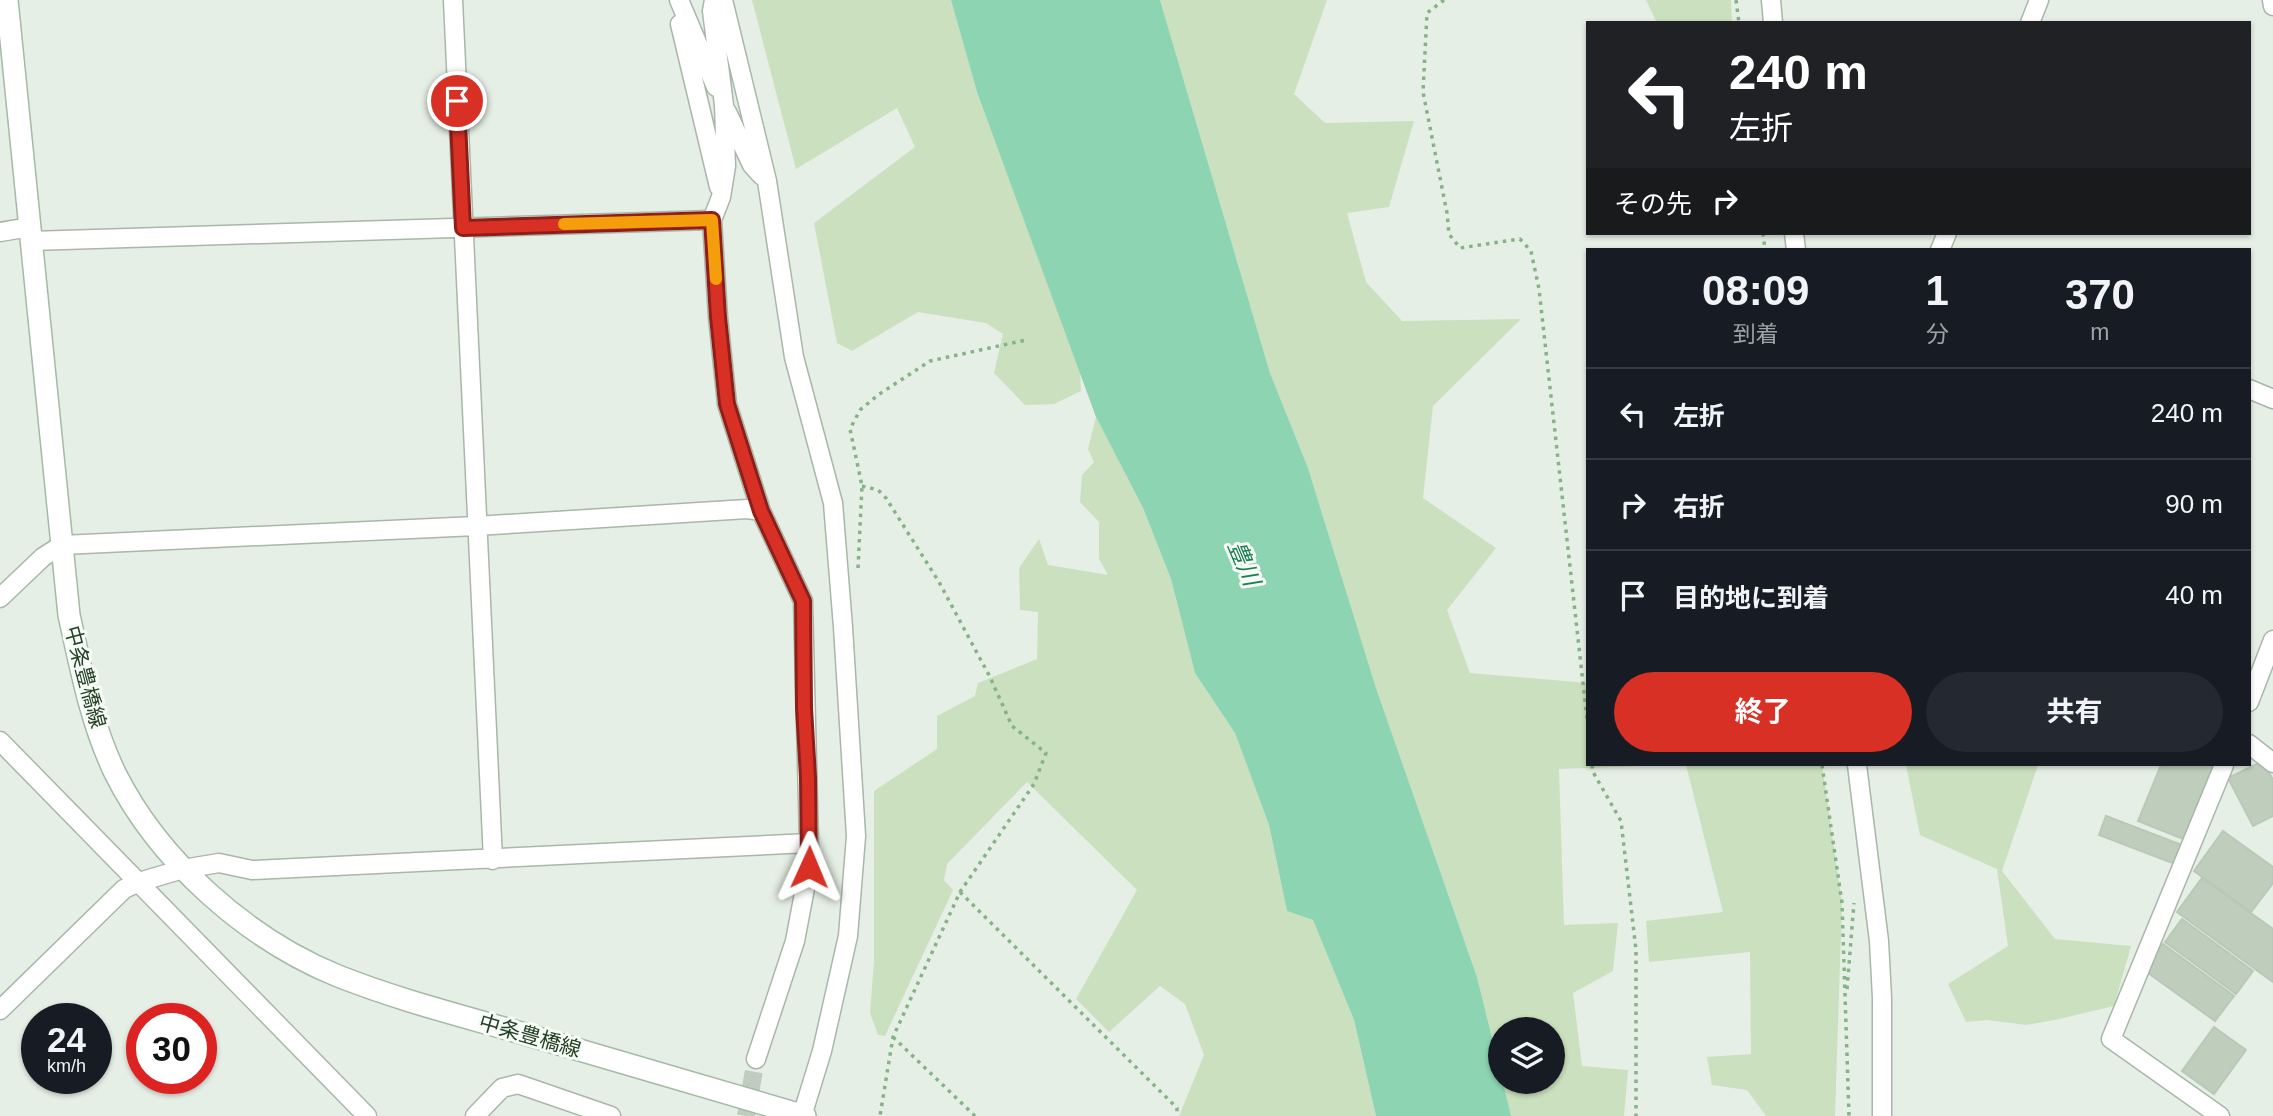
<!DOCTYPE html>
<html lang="ja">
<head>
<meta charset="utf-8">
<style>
	body { margin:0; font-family:Arial,"Noto Sans JP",sans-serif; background:#242831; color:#f1f3f6; height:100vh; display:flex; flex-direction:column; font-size:26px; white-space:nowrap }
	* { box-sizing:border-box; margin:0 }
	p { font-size:23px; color:#9ea1a6 }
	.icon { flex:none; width:38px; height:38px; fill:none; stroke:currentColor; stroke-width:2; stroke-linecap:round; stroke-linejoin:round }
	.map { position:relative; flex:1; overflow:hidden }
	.sheet { position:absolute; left:1586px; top:248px; width:665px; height:518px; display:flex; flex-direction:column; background:#171b24; border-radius:0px; box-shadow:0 2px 5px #0004 }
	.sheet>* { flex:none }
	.guide { position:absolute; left:1586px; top:21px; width:665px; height:214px; border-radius:0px; box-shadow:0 2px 5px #0004; background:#202124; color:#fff; overflow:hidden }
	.controls { position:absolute; left:1488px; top:1017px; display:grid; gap:14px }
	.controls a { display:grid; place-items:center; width:77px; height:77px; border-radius:50%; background:#171b24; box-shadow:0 2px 5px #0004; font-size:35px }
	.speed { position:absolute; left:21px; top:1003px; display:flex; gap:14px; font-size:35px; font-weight:700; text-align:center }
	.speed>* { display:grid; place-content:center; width:91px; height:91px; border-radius:50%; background:#171b24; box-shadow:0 2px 5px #0004; line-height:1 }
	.speed small { font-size:18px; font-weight:400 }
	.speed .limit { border:10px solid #d22; background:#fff; color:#111 }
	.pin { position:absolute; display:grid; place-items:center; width:60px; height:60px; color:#fff; margin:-30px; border:4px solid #fff; border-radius:50%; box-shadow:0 2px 7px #0007 }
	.me { position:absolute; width:77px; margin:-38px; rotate:1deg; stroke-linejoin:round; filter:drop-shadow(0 0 5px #0008) }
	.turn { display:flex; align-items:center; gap:24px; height:147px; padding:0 28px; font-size:32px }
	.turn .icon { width:91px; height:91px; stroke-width:2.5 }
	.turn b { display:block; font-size:49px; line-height:60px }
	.then { display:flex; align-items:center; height:66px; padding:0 28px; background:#0003; gap:14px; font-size:26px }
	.eta { display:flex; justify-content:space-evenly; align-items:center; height:119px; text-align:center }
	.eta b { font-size:42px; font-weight:700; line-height:49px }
	.primary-button { display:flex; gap:14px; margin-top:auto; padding:14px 28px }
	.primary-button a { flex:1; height:80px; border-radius:42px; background:#d93025; color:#fff; font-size:28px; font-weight:700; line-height:80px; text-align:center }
	.primary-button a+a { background:#242831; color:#f1f3f6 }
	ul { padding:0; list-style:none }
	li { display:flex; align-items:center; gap:21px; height:91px; padding:0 28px; border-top:2px solid #363941 }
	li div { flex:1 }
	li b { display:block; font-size:26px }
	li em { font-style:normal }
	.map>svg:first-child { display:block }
	.green { fill:#cbe0be }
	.water { fill:#8dd4b2 }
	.building { fill:#bfcdbd; stroke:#b8c9b7; stroke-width:2 }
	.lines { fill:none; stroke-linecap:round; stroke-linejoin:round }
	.street-tunnel { stroke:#bfccbf; stroke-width:18; stroke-dasharray:18 9; stroke-linecap:butt }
	.street-casing { stroke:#a8b7a8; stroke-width:21 }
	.secondary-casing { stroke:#a3bba4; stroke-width:24 }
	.path { stroke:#85b387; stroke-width:3.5; stroke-dasharray:3.5 5; stroke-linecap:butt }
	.street { stroke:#fff; stroke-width:18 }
	.secondary { stroke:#fff; stroke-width:21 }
	.route-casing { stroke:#8d1f18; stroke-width:18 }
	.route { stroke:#d93025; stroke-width:12 }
	.slow { stroke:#f59e0b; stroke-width:12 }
	.labels { text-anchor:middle; stroke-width:6; stroke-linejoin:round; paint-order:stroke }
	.street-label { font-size:21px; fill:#244126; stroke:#f7fbf6 }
	.water-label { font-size:23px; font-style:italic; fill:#1b8050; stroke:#f7fbf6 }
</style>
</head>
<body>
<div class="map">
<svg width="2273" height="1116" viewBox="0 0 2273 1116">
	<rect width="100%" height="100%" fill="#e6efe5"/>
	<path class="green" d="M752,0H951L977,92L1080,371L1081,391L1054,404L1025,405L994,373L1003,334L986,323L918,312L852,351L837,343L814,223L915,147L897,108L796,169Z
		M1160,0H1327L1294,94L1325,123L1414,121L1389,207L1347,213L1366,282L1402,321L1521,319L1433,406L1423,498L1496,548L1447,610L1470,673L1587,683V765H1665L1559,769L1564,925L1618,923L1613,971L1573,993L1582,1066L1628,1070L1624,1116H1511L1503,1082H1552V1029H1500V1070L1477,977L1376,688L1308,468L1270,373Z
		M1646,0H1731L1732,23H1657Z
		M1096,417L1143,508L1171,579L1195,673L1235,733L1269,825L1287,911L1313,920L1354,1020L1376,1116H1179L1204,1055L1185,1004L1160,986L1109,1032L1076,999L1137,890L1027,782L947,864L944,880L953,890L885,1036L878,1035L870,1013L874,961V791L937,749V716L975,696L978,683L1037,659L1038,612L1020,610L1019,568L1039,539L1048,565L1108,575L1099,559V522L1080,502L1082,475L1094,462L1088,449Z
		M1686,765H1822L1842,903L1835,1116H1766L1747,1090L1712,1085L1707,1057L1751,1054L1750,952L1649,962L1646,921L1723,912Z
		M1906,765H2038L2002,871L2055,939L2131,946L2114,1006L2055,1020L2026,1025L1987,1020L1966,1022L1948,984L2008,946L1997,869L1920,835Z"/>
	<path class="water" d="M951,0H1160L1270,373L1308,468L1376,688L1477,977L1500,1070V1082H1503L1511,1116H1376L1354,1020L1313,920L1287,911L1269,825L1235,733L1195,673L1171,579L1143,508L1096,417L977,92Z"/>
	<path class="building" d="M2263,761L2273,780V816L2253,826L2228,778Z
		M2161,765H2218L2188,841L2138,821Z
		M2106,816L2182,845L2175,864L2099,835Z
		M2223,831L2273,867V883L2251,912L2194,871Z
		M2202,878L2273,929V982L2177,912Z
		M2182,919L2253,971L2236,994L2165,942Z
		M2163,944L2234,996L2215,1021L2144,970Z
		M2214,1027L2246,1050L2214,1094L2182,1071Z"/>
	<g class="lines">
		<path class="street-tunnel" d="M746,1116L756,1059"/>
		<g class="street-casing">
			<path id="street" d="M453,0L493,860
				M679,0L716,87
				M723,0L767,181L794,357L833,503L843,627L856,836L848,936L822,1051L802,1116
				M1771,0L1773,23
				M2272,0L2273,6
				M2030,23L2039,0
				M680,24L719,187
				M727,112L752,165L762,176
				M0,232L30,227
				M1794,233L1796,250
				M31,241L712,220L721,197L726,166L724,105L712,11L714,0
				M1940,250L1947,233
				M2249,389L2273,399
				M0,598L43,557L62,545L476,526L747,509L761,511
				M2249,702L2273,640
				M0,741L367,1116
				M2249,744L2273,763
				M1857,765L1879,941L1882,998V1116
				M0,1010L124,889L139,882L183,869L219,863L252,870L809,843L803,601L761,511L727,404L718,317L712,220
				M756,1059L795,941L809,867V843
				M475,1116L502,1088L518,1084L611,1116
				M2220,1116L2111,1039L2224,765"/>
		</g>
		<g class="secondary-casing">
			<path id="secondary" d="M7,0L69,615C81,669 91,723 115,773C159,861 247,939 338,976C401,1001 470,1018 535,1037C625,1063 715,1090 805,1116"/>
		</g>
		<path class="path" d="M1444,0L1427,13L1423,92L1447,213L1449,234L1460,248L1520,239L1531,251L1539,289L1587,719
			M1736,0L1739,23
			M1763,233L1765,250
			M862,486L878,490L886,498L939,582L990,677L1012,726L1046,753L1034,784L960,892L893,1037L880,1116
			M858,568L862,486L850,429L860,410L878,395L930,361L1026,340
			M1592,765L1593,772L1621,821L1636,950V1116
			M1822,765L1842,903L1849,1116
			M960,892L1177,1108V1116
			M1847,989L1854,903
			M893,1037L975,1116"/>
		<use href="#street" class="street"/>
		<use href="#secondary" class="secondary"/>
	</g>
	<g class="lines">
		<g class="route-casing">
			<path id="route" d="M457,101L463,228L712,220L718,317L727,404L761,511L803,601L804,708L808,777L809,867"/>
		</g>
		<use href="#route" class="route"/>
		<path class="slow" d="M564,224L712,220L716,279"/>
	</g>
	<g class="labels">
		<g class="street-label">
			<text transform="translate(85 677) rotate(75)" y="7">中条豊橋線</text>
			<text transform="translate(530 1036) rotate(16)" y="7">中条豊橋線</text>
		</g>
		<g class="water-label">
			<text transform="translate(1244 563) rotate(67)" y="8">豊川</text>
		</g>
	</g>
</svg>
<div class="controls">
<a><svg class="icon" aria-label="layers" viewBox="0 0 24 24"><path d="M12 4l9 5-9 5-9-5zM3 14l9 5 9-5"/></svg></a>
</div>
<div class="speed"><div>24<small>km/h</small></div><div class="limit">30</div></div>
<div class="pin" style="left:457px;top:101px;background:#d93025"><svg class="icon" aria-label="arrive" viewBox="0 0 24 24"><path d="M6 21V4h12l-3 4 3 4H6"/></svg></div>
<svg class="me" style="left:809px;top:867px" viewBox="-20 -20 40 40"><path d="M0-17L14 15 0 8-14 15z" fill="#d93025" stroke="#fff" stroke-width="4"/></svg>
<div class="guide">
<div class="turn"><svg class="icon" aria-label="left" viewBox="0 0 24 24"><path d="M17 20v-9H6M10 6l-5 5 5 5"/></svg><div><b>240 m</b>左折</div></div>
<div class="then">その先<svg class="icon" aria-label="right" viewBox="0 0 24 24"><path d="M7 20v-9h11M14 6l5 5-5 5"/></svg></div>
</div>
<section class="sheet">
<div class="eta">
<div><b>08:09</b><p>到着</p></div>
<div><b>1</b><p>分</p></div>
<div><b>370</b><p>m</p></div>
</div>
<ul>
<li><svg class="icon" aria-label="left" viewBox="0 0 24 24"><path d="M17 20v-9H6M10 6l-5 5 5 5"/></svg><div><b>左折</b></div><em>240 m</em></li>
<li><svg class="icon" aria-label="right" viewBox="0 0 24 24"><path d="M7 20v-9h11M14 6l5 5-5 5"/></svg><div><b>右折</b></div><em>90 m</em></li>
<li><svg class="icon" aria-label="arrive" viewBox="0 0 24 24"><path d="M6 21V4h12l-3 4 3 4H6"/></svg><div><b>目的地に到着</b></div><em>40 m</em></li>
</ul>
<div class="primary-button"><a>終了</a><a>共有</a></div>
</section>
</div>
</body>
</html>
